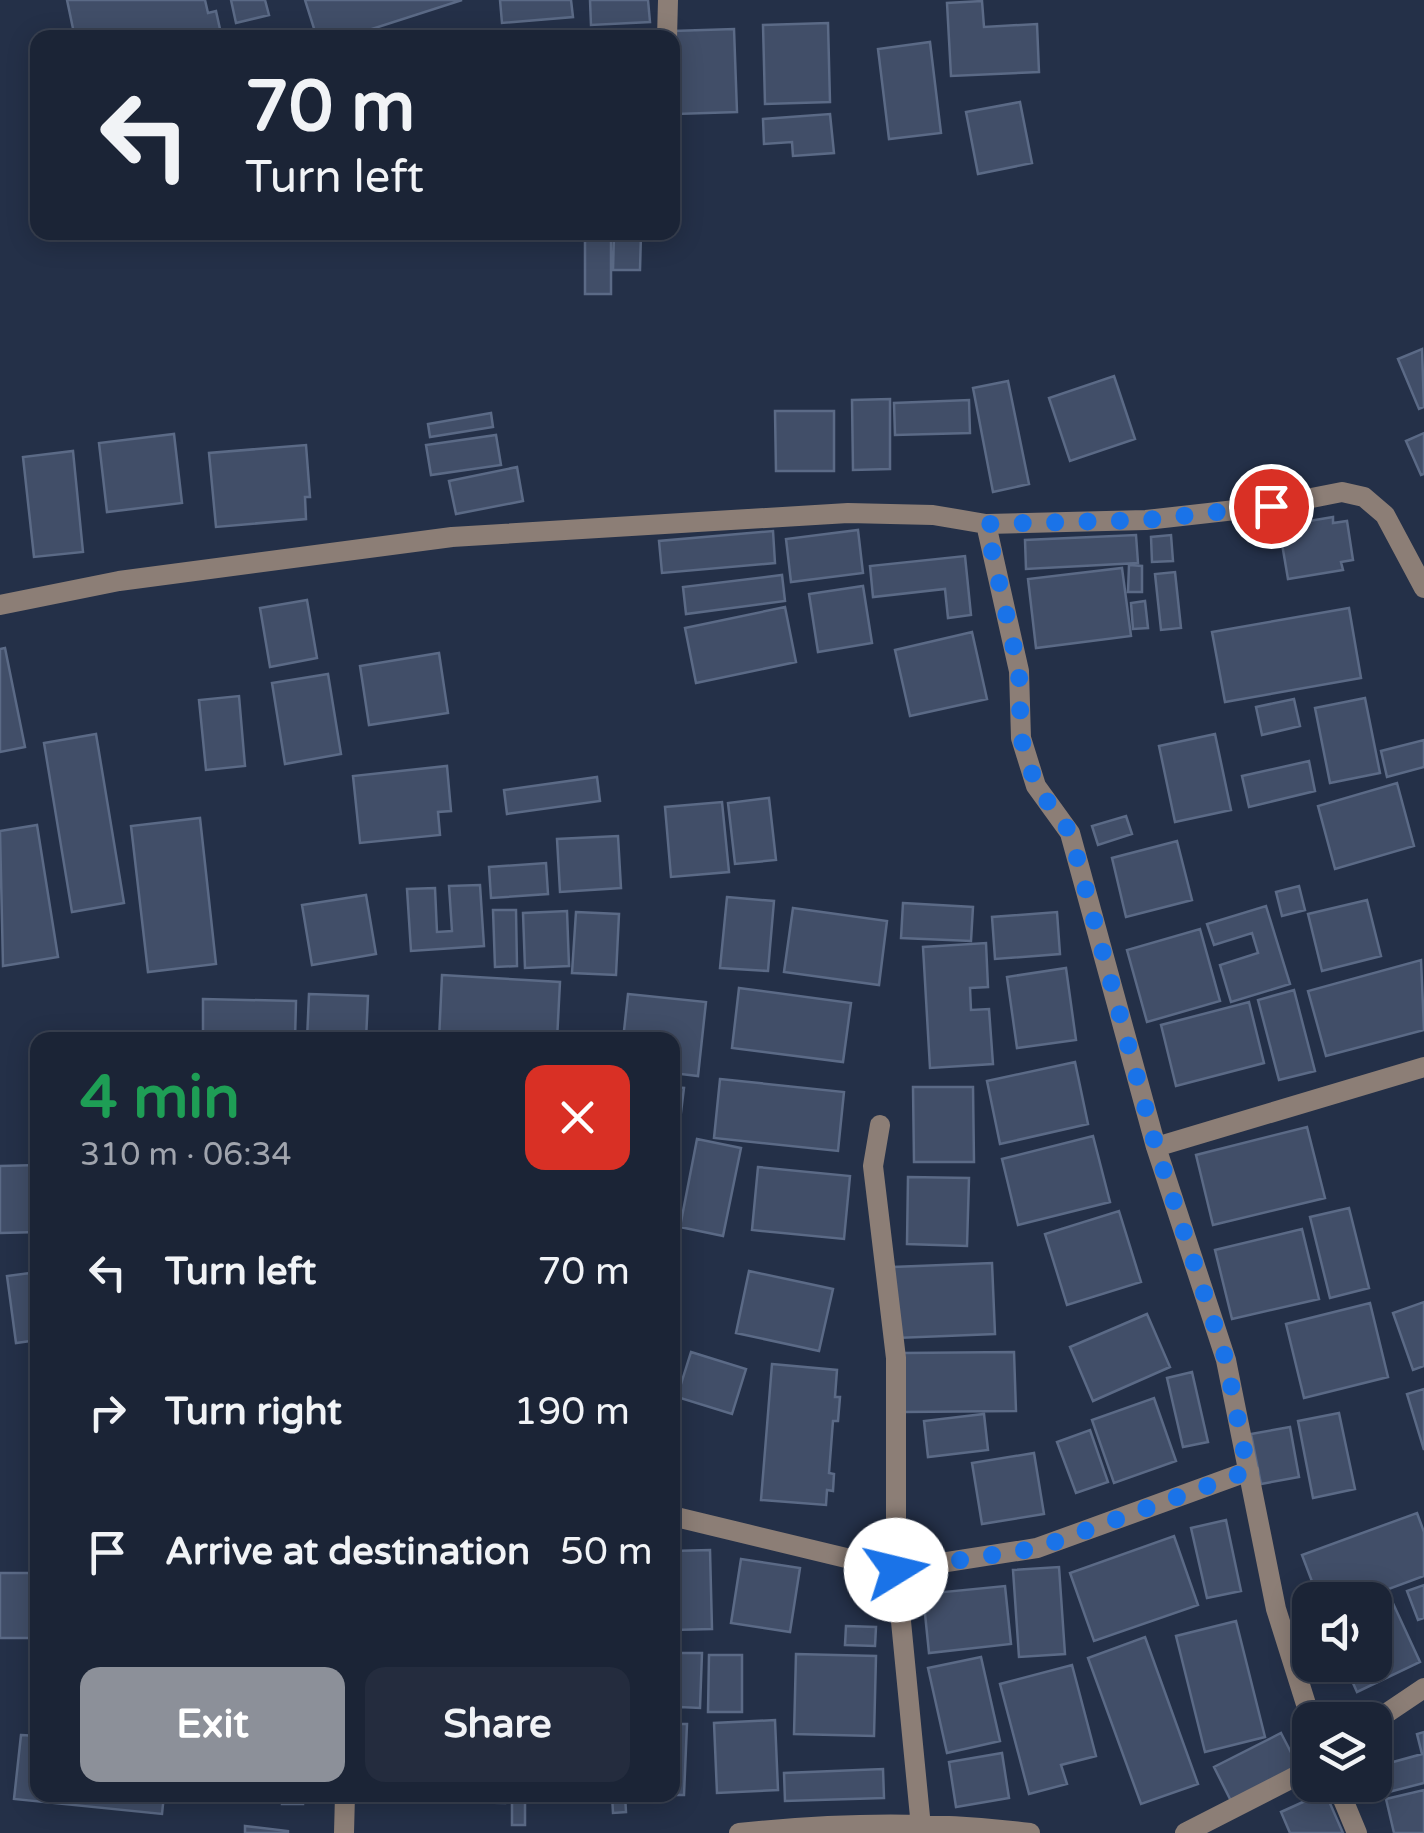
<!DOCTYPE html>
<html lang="en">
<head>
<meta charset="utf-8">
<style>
	body { margin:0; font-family:"Varela Round",sans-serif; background:#242c3e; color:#f1f3f6; height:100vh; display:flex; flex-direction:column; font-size:38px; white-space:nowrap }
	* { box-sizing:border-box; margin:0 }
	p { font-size:32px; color:#a0a4ad }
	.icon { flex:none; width:55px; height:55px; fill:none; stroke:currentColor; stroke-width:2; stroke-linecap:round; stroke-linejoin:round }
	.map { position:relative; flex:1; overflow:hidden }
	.side { position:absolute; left:30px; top:1032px; width:650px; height:770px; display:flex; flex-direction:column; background:#1b2436; border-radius:20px; box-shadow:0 5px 25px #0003,0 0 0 2px #394151 }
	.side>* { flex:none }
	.banner { position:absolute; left:30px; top:30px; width:650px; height:210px; border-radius:20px; box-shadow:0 5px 25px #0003,0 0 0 2px #394151; background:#1b2436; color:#f1f3f6; overflow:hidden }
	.buttons { position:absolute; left:1292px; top:1582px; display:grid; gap:20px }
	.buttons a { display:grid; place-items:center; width:100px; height:100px; border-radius:20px; background:#1b2436; box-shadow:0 5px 25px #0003,0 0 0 2px #394151; font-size:50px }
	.pin { position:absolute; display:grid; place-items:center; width:85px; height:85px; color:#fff; margin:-42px; border:5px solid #fff; border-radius:50%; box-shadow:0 2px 10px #0007 }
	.me { position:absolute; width:110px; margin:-55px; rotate:81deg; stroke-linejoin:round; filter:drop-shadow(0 0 8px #0008) }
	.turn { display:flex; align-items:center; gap:35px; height:210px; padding:0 50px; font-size:45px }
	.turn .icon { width:130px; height:130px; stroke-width:2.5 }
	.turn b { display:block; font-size:70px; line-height:85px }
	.round { display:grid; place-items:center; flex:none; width:105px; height:105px; border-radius:20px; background:#242c3e }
	.overview { display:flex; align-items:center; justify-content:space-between; height:170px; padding:0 50px }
	h1 { font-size:60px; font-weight:700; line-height:75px; color:#1e9e55 }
	.button { display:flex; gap:20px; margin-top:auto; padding:20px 50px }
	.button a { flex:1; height:115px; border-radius:20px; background:#8c9099; color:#fff; font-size:40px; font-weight:700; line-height:115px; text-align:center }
	.button a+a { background:#242c3e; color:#f1f3f6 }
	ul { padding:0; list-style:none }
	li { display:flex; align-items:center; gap:30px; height:140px; padding:0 50px }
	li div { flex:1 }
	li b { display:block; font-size:38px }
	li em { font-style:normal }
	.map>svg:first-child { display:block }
	.building { fill:#414e68; stroke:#5b6a86; stroke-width:2.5 }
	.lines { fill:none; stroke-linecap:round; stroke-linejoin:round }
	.minor { stroke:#8c7e76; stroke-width:20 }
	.route { stroke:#1a73e8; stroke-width:18; stroke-dasharray:0 32.4 }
</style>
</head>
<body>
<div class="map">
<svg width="1424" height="1833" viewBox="0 0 1424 1833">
	<rect width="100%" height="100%" fill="#243048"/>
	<path class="building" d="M67,0H205L208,13L216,11L222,38H75Z
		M231,0H265L269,15L236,23Z
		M305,0H462L344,38H317Z
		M500,0H571L573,17L502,23Z
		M590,0H648L650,22L591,25Z
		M982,1L984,27L1037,24L1039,72L951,76L947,3Z
		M828,23L830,102L765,104L763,25Z
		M734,29L737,112L676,114L673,31Z
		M930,42L941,133L889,139L878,49Z
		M1020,102L1032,163L978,174L966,112Z
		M830,114L834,153L793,156L792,142L764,144L763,119Z
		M585,232H611V294H585Z
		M614,234H641L640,270H613Z
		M1422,349L1424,407L1419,409L1398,359Z
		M1114,376L1135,439L1070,461L1049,398Z
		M1008,381L1029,484L993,492L973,388Z
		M890,399V469L853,470L852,400Z
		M969,400L970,433L895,435L894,403Z
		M775,411H834V471H776Z
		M491,413L493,427L430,437L428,424Z
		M1424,433V474L1421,475L1406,441Z
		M174,434L182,503L107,512L99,443Z
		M496,435L501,465L431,475L426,445Z
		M306,445L310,497H305L306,519L216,527L209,453Z
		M73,451L83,552L34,557L23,457Z
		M517,467L523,501L456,514L449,481Z
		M1333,517V523L1347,521L1353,560L1341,562L1343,570L1288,579L1279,526Z
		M858,530L863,573L791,582L786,539Z
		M773,531L775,563L662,573L659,541Z
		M1136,535L1138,563L1026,569L1025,540Z
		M1171,535L1173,561L1152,562L1151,537Z
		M965,556L971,615L948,618L945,589L873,597L870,566Z
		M1129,565L1142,566V592H1128Z
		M1122,568L1131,636L1036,648L1028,579Z
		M1175,572L1181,628L1161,630L1155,574Z
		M782,575L785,601L686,614L683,587Z
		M863,586L872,643L818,652L809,594Z
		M307,600L317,658L270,667L260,608Z
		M1145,601L1148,628L1133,629L1131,603Z
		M785,607L796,662L696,683L685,628Z
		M1349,608L1361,678L1225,702L1212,632Z
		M972,632L987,699L910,716L895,650Z
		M5,648L25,747L0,752V649Z
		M439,653L448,713L369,725L360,666Z
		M328,674L341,754L285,764L272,683Z
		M239,696L245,766L206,770L199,700Z
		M1365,698L1380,773L1330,783L1315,708Z
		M1294,699L1300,726L1262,735L1256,707Z
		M96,734L124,903L72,912L44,743Z
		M1215,734L1231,810L1175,822L1159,746Z
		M1424,740V767L1387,777L1381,751Z
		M1309,761L1315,791L1249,807L1242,776Z
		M447,766L451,811L438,812L440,835L360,843L353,776Z
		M597,777L600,801L507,814L504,790Z
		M1397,783L1414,846L1335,869L1318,806Z
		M769,798L776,860L735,864L728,803Z
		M722,802L729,872L671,877L665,807Z
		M1126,816L1132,834L1098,845L1092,826Z
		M200,818L216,964L148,972L131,826Z
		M37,825L58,957L3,966L0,831Z
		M618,836L621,888L560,892L557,839Z
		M1177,841L1192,900L1126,917L1112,858Z
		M546,863L548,894L491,898L489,867Z
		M480,885L484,946L411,951L407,889L435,888L437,932L452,931L449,886Z
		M1299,886L1305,910L1282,916L1276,892Z
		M366,895L376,954L312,965L302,905Z
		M727,897L774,901L768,971L720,968Z
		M1367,900L1381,956L1322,971L1308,914Z
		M903,903L973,907L971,941L901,938Z
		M1266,906L1290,984L1231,1002L1220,965L1258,953L1252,933L1214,945L1207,924Z
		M793,908L887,921L879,985L784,972Z
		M493,910H516L517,966L495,967Z
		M567,911L569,966L525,968L523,913Z
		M576,912L619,914L616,975L572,973Z
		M1057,912L1060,954L995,959L992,917Z
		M1200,929L1220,1001L1147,1022L1127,950Z
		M986,943L988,987L970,988L971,1010L989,1009L993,1064L930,1068L923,947Z
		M1421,960L1424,1030L1326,1056L1308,991Z
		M1066,968L1076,1040L1017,1048L1007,977Z
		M442,975L560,982L557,1040H439Z
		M739,988L851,1003L843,1062L732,1048Z
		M1294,990L1315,1071L1279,1080L1258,1000Z
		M309,994L368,996L366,1040H307Z
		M628,994L706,1002L698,1076L672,1073V1040H623Z
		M203,999L296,1001L295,1040H203Z
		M1249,1002L1264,1063L1176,1086L1161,1025Z
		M1075,1062L1088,1124L1000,1144L987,1081Z
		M720,1079L844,1092L838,1151L714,1138Z
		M672,1087L684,1088L676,1153H672Z
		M913,1087H973L974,1162H914Z
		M1307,1127L1325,1198L1213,1225L1196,1155Z
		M1093,1136L1110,1202L1018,1225L1002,1159Z
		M697,1139L741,1148L723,1236L680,1227Z
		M38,1165V1232L0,1233V1166Z
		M758,1167L850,1176L844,1239L752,1230Z
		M908,1177L969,1178L967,1246L907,1244Z
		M1349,1208L1369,1288L1330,1298L1310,1217Z
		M1119,1211L1141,1282L1067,1305L1045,1234Z
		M1302,1229L1319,1299L1232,1319L1215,1250Z
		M992,1263L995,1334L896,1338L893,1267Z
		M749,1271L833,1289L819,1351L736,1333Z
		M38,1272V1340L16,1343L7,1276Z
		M1424,1302V1366L1413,1370L1393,1313Z
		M1370,1303L1388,1377L1304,1398L1286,1324Z
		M1147,1314L1170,1367L1093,1401L1070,1347Z
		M691,1352L746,1369L732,1414L677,1397Z
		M1014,1352L1016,1411L904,1412L902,1353Z
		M772,1364L837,1370L835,1397H840L838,1421H833L829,1473L834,1474L833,1491L827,1490L826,1505L761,1500Z
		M1192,1372L1208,1442L1183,1447L1167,1378Z
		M1424,1389V1450L1407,1394Z
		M1154,1398L1176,1461L1114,1483L1092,1420Z
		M1339,1413L1355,1489L1313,1498L1298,1421Z
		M984,1414L988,1450L928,1457L924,1421Z
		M1290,1427L1299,1477L1261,1484L1251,1434Z
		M1090,1430L1108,1482L1076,1493L1057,1442Z
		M1034,1453L1044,1514L982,1524L972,1463Z
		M1417,1513L1424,1532V1576L1359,1600H1319L1302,1555Z
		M1226,1520L1241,1591L1207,1598L1191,1528Z
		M1174,1536L1198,1605L1094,1641L1070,1573Z
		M710,1550L712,1629L672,1630V1551Z
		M741,1559L800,1568L790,1632L731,1623Z
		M1059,1567L1065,1654L1019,1657L1013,1570Z
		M0,1573H38V1638H0Z
		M1424,1585V1618L1418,1620L1407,1591Z
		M1005,1586L1011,1644L929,1653L923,1594Z
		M1391,1599L1420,1662L1357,1692L1345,1665H1375V1607Z
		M1236,1621L1265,1737L1205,1752L1176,1636Z
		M846,1626L876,1627L875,1646L845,1645Z
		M1145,1637L1198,1784L1141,1804L1088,1658Z
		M672,1647H680V1653H702L700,1708L680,1707V1715L672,1714Z
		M796,1654L876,1656L874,1736L794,1734Z
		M709,1655H742V1712H708Z
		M981,1657L1000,1741L947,1753L928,1668Z
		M1072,1665L1096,1756L1061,1765L1067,1784L1029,1794L1000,1684Z
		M775,1720L778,1790L717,1793L714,1723Z
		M672,1724H687L684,1795H672Z
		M1424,1732V1783L1381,1794L1375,1767L1422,1754L1417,1734Z
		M1281,1733L1298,1766L1231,1801L1214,1767Z
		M21,1735L38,1736V1795H164L162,1814L14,1799Z
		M1002,1753L1009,1798L956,1807L949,1762Z
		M883,1769L884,1798L785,1801L784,1773Z
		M1424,1790V1833H1394L1386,1799Z
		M1325,1792L1343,1833H1290L1281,1812Z
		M282,1795H303V1804H282Z
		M371,1795H431V1800H371Z
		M456,1795H505V1803L456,1802Z
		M512,1795H525V1825H512Z
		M612,1795H625L626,1812L613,1813Z
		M245,1826L288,1831V1833H245Z"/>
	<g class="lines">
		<path class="minor" d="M667,38L668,0
			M986,524L1019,671L1021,738L1036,786L1070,833L1156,1147L1226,1360L1276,1609L1311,1720
			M0,605L119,581L452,537L848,513L933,515L986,524L1146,520L1271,506L1342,492L1364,497L1385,515L1424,588
			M880,1125L873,1166L896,1358V1570L921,1827
			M1156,1147L1424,1067
			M672,1516L896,1570L1037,1548L1249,1471
			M1375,1721L1424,1688
			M1337,1785L1357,1833
			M344,1833L345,1795
			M739,1833C833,1823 935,1821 1030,1833
			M1185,1833L1310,1769"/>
	</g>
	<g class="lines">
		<path class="route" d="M896,1570L1038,1548L1248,1471L1226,1360L1156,1147L1070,832L1036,786L1021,738L1019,671L986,524L1146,520L1271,506"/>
	</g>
</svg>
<div class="buttons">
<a><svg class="icon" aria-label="sound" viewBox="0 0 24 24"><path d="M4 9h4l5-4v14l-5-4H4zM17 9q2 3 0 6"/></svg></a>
<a><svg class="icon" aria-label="layers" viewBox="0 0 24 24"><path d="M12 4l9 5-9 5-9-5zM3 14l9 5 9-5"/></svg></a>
</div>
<div class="pin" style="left:1271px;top:506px;background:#d93025"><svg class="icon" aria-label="arrive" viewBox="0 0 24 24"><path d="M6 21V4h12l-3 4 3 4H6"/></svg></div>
<svg class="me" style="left:896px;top:1570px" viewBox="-20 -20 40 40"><circle r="19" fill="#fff"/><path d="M0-13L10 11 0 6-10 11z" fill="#1a73e8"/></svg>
<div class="banner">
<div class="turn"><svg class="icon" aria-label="left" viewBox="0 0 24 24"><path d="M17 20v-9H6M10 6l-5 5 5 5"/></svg><div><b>70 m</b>Turn left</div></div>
</div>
<section class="side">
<div class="overview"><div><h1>4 min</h1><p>310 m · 06:34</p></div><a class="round" style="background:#d93025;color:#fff"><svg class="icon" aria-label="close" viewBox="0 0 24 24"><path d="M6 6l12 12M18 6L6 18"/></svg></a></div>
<ul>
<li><svg class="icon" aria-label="left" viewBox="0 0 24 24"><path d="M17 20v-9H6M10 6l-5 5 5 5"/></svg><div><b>Turn left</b></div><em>70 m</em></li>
<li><svg class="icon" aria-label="right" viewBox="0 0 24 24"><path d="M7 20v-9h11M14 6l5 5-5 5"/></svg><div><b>Turn right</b></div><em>190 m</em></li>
<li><svg class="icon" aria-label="arrive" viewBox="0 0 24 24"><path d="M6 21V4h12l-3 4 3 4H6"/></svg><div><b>Arrive at destination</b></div><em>50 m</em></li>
</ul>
<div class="button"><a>Exit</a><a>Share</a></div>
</section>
</div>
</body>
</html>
